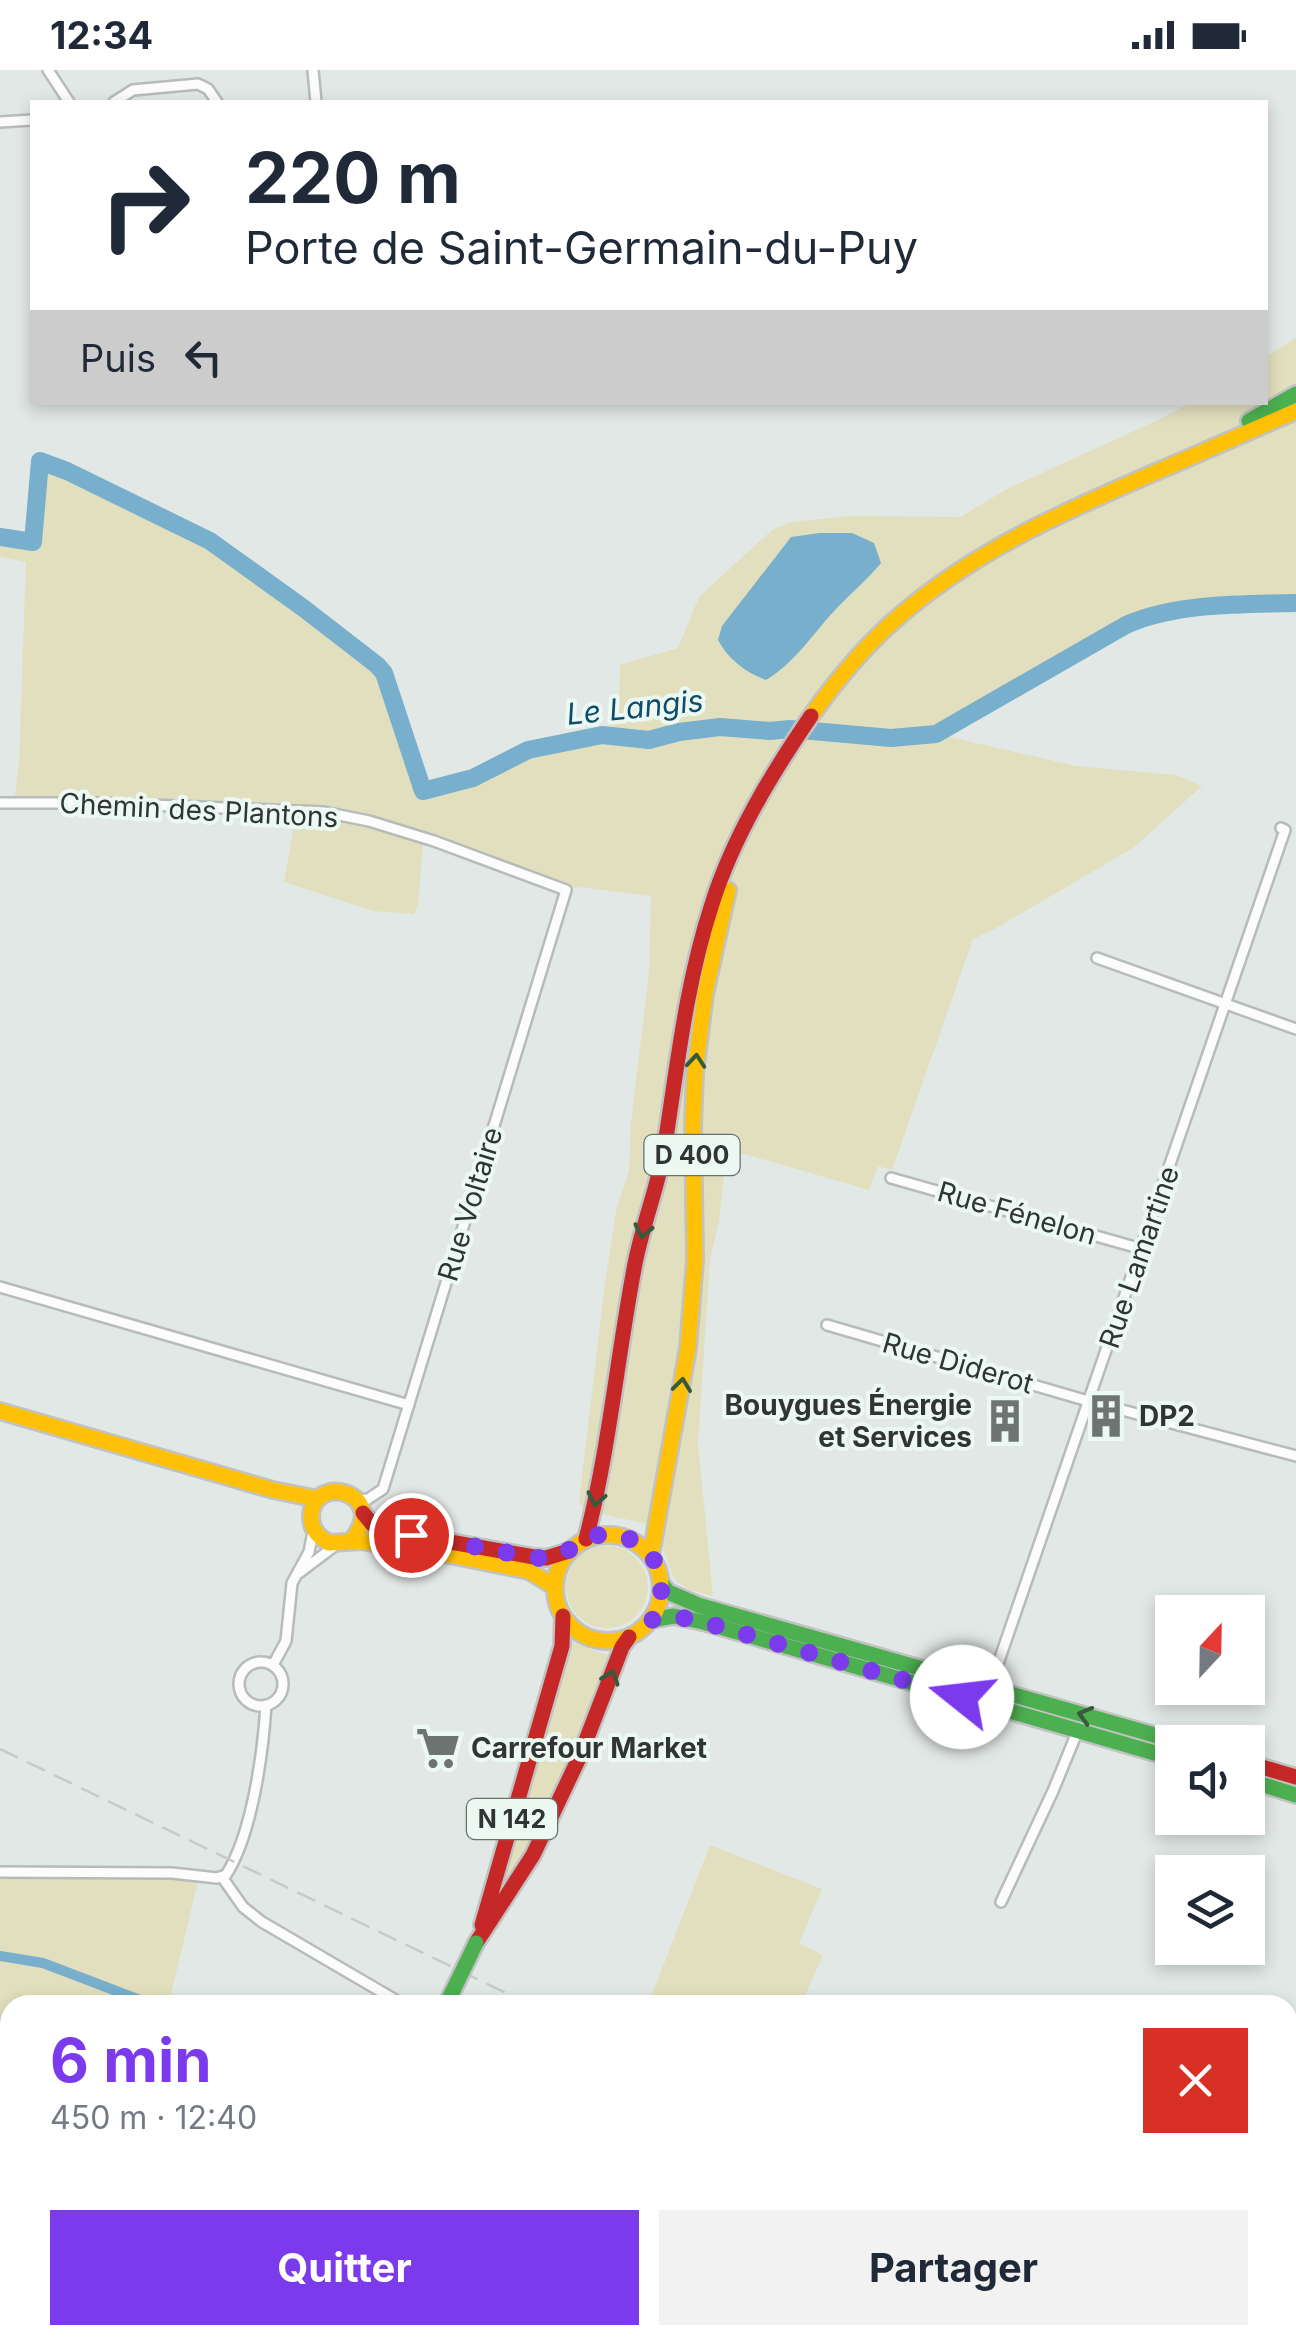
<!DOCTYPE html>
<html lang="fr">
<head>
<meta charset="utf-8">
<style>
	body { margin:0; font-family:Inter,sans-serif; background:#f2f2f3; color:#1f2937; height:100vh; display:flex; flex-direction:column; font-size:38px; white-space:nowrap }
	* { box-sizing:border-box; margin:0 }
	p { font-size:32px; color:#747a83 }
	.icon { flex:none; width:55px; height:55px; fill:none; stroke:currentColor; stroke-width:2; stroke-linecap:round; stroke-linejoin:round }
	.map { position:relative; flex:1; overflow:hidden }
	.panel { position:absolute; left:0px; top:1925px; width:1298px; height:350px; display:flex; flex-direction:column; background:#fff; border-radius:30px 30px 0 0; box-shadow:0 5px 15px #0003 }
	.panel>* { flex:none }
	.top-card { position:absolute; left:30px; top:30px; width:1238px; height:305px; border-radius:0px; box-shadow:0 5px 15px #0003; background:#fff; color:#1f2937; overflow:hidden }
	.needle { width:65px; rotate:22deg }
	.fabs { position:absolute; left:1155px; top:1525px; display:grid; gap:20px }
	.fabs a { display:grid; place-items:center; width:110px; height:110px; border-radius:0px; background:#fff; box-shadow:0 5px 15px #0003; font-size:50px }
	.pin { position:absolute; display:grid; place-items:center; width:85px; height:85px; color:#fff; margin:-42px; border:5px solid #fff; border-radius:50%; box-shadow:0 2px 10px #0007 }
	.me { position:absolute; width:110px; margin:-55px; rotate:286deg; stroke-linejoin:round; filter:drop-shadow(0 0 8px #0008) }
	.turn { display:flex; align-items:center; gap:35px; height:210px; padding:0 50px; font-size:45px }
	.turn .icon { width:130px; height:130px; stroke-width:2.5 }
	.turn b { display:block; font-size:70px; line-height:85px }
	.then { display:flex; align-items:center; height:95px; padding:0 50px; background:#0003; gap:20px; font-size:38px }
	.round { display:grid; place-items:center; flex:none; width:105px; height:105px; border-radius:0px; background:#f2f2f3 }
	.summary { display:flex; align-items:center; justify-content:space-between; height:170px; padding:0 50px }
	h1 { font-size:60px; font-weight:700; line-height:75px; color:#7c3aed }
	.button { display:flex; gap:20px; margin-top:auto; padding:20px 50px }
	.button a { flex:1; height:115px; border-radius:0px; background:#7c3aed; color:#fff; font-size:40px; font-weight:700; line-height:115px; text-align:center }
	.button a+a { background:#f2f2f3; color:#1f2937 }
	.status { display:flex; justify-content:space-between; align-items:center; height:70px; padding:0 50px; background:#fff; direction:ltr }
	.status svg { height:28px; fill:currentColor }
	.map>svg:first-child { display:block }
	.green { fill:#e1dfbd }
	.water { fill:#77afcc }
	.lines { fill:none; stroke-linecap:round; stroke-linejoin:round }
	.stream { stroke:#77afcc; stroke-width:2.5 }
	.canal { stroke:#77afcc; stroke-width:10 }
	.river { stroke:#77afcc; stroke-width:18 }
	.street-casing { stroke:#b7bbb9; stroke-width:14 }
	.fast-casing { stroke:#c0c3c1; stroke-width:20 }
	.slow-casing { stroke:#c0c3c1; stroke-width:20 }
	.jam-casing { stroke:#c0c3c1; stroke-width:20 }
	.street { stroke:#fbfcfb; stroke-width:9 }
	.fast { stroke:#4caf50; stroke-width:15 }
	.slow { stroke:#ffc107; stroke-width:15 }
	.jam { stroke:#c62828; stroke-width:15 }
	.rail { stroke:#c8caca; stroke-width:2.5; stroke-dasharray:20 10; stroke-linecap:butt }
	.fast-bridge-casing { stroke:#c0c3c1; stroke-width:20; stroke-linecap:butt }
	.fast-bridge { stroke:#4caf50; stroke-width:15 }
	.oneway { stroke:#385a3c }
	.route { stroke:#7c3aed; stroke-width:18; stroke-dasharray:0 32.4 }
	.labels { text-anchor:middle; stroke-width:8; stroke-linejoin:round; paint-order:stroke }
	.shield { fill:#ecf9f3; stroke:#68706d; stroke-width:2.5 }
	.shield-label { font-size:25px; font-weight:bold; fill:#303533 }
	.street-label { font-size:28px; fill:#303533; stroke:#ecf9f3 }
	.poi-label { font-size:28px; font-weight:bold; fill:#303533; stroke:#ecf9f3; text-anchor:start }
	.water-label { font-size:30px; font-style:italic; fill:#0f4c6b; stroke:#ecf9f3 }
</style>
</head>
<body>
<div class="status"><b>12:34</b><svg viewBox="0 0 49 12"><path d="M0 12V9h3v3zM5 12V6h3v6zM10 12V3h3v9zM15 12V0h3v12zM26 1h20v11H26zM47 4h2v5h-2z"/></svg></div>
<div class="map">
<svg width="1296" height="2275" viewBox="0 0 1296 2275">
	<rect width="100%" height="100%" fill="#e2e8e5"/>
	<path class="green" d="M1296,268V533C1242,534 1175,533 1126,555L937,664L1076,696L1175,705L1202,716L1133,778L991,861L973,869L892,1100L878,1096L869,1120L727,1079L719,1151L710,1190L698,1374L713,1526L690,1520L677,1512L672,1504L654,1455L586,1441L579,1432L604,1221L616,1141L629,1101L631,1053L649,902L651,826L578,817L566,820L346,746L14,733L19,693L26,492L0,487V467L33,471L40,391L67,401L210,471L302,537L377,595L384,603L424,721L473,708L528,680L602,665L619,644L620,595L678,578L699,527L772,460L791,452L850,446L960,447L1007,419L1160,349L1190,333L1265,332V287Z
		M296,745L346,750L423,773L418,835L414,844L373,841L284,812Z
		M566 1517a41 41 0 1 1 82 0a41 41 0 1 1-82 0Z
		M569,1570L599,1583L613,1585L585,1662L513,1811L500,1804Z
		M710,1775L822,1819L799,1873L823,1885L801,1935H648Z
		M0,1802L199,1806L169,1933L172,1935H10V2265H551L560,2275H0Z"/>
	<path class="water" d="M820,463H852L874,473L881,493C868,509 852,522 837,538C814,562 795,593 766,610C745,602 729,590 718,570L722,556L791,467Z"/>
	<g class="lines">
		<path class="stream" d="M575,2275L580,2265
			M600,2275L604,2265"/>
		<path class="canal" d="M0,1886L43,1893L153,1935
			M538,2265L547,2275"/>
		<path class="river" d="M0,467L33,472L40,391L67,401L210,471L302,537L377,595L384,603L423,721L473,708L528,680L602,665L649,670L679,662L720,657L770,661L790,659L891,668L936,664L1126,555C1175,533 1242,534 1296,533"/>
		<g class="street-casing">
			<path id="street" d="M48,0L69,32
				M313,0L316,32
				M114,32L133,20L198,14L208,19L217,32
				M0,52L32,50
				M0,733H101L324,742L369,751L434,771L566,820L383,1419L368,1429L357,1430
				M1097,888L1296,959
				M891,1108L1142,1179
				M0,1217L409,1335
				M827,1255L1088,1331L1296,1386
				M299,1503L336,1475
				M239 1614a22 22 0 1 1 44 0a22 22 0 1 1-44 0Z
				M273,1595L286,1571L292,1513L309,1482L313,1462
				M990,1617L1285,760L1281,758
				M0,1802L172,1803L217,1808L226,1805C252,1765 263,1683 266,1635
				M222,1807L243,1837L262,1852L404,1935
				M1001,1832L1053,1721L1078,1660
				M1288,2216L1296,2201
				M804,2265L830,2275
				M1255,2275L1261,2265"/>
		</g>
		<g class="fast-casing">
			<path id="fast" d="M1249,351L1296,324
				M662,1514L668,1522L698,1535L1179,1672
				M651,1550L674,1546L703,1552L1172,1688
				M1248,1710L1296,1725"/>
		</g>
		<g class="slow-casing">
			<path id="slow" d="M811,646C838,608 868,572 903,543C985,473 1086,432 1184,390C1221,374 1259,357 1296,341
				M0,1341L273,1420L318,1429
				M555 1518a53 53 0 1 1 106 0a53 53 0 1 1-106 0Z
				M352,1470C391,1423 312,1401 311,1447C311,1460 319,1467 329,1473L362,1471L450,1485L529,1501L555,1517
				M651,1485L688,1278L695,1190L693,1053L695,1003L705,924L728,820
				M278,2275L282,2265"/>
		</g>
		<g class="jam-casing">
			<path id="jam" d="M363,1443L373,1455L389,1461L534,1487L546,1488L569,1481
				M586,1469C609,1380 617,1289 634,1199C641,1159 657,1120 664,1081C677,998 686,913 712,834C733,767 772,703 811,646
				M1248,1693L1296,1707
				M482,1855L562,1576L563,1546
				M476,1873L533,1785L580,1686L622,1577L629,1567"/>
		</g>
		<use href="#street" class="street"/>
		<use href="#fast" class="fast"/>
		<use href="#slow" class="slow"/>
		<use href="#jam" class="jam"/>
		<path class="rail" d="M0,1679L531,1935
			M1186,2265L1206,2275"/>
		<g class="fast-bridge-casing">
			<path id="fast-bridge" d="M446,1935L476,1873"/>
		</g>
		<use href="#fast-bridge" class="fast-bridge"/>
	</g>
	<defs><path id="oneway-chevron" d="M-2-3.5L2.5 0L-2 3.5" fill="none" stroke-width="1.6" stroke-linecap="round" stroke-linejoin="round" transform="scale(2.5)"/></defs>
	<g class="oneway">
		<use href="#oneway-chevron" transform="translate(696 991) rotate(-85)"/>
		<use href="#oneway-chevron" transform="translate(643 1161) rotate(102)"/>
		<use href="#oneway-chevron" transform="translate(682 1315) rotate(-83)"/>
		<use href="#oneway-chevron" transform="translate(596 1429) rotate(102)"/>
		<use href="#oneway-chevron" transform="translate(611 1607) rotate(-70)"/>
		<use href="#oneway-chevron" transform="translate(1085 1645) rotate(-164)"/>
	</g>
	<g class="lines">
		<path class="route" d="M411,1465C439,1470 467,1475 494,1480C509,1483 525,1487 540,1488C563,1489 571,1476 589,1468C613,1458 642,1469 655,1492C666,1512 662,1531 651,1550L674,1546L703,1552L962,1627"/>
	</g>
	<defs>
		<g id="building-bare" transform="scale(3.45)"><path d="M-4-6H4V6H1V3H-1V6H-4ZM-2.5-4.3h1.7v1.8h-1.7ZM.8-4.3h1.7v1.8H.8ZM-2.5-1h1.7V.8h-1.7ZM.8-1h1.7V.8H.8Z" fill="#6e7471" stroke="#ecf9f3" stroke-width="2.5" paint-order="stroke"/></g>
		<g id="supermarket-bare" transform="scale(3.45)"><path d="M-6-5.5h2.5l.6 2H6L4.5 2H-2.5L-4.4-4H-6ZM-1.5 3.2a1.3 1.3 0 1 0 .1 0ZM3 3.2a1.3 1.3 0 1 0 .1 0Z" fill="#6e7471" stroke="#ecf9f3" stroke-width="2.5" paint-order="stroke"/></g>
	</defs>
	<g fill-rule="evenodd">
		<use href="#building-bare" x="1106" y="1346"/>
		<use href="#building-bare" x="1005" y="1351"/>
		<use href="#supermarket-bare" x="438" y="1678"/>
	</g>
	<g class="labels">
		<g class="shield">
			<rect x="644.5" y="1065" width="95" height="40" rx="8"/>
			<rect x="467" y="1729" width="90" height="40" rx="8"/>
		</g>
		<g class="shield-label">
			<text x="692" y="1094">D 400</text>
			<text x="512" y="1758">N 142</text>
		</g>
		<g class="street-label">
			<text transform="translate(199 740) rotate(3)" y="10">Chemin des Plantons</text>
			<text transform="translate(470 1134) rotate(-73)" y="10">Rue Voltaire</text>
			<text transform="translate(1017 1143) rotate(16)" y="10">Rue Fénelon</text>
			<text transform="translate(1139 1187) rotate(-71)" y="10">Rue Lamartine</text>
			<text transform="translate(958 1293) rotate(16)" y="10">Rue Diderot</text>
		</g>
		<g class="poi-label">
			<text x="972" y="1345" text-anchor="end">Bouygues Énergie<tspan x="972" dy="32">et Services</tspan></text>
			<text x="1139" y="1356">DP2</text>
			<text x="471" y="1688">Carrefour Market</text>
		</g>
		<g class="water-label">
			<text transform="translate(635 638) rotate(-6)" y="10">Le Langis</text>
		</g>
	</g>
</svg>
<div class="fabs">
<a><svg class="needle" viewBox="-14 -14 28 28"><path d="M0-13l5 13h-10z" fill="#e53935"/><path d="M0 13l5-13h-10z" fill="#747a83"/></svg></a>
<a><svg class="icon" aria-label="sound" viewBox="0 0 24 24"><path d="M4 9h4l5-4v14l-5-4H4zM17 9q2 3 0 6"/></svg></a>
<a><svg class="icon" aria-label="layers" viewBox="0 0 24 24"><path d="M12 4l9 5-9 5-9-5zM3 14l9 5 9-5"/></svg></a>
</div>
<div class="pin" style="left:411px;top:1465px;background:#d93025"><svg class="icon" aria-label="arrive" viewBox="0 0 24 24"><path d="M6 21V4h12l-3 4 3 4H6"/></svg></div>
<svg class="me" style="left:962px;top:1627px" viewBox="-20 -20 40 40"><circle r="19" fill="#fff"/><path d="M0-13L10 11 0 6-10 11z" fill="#7c3aed"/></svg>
<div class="top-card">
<div class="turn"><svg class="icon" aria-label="right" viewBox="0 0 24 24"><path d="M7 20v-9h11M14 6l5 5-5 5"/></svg><div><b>220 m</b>Porte de Saint-Germain-du-Puy</div></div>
<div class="then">Puis<svg class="icon" aria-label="left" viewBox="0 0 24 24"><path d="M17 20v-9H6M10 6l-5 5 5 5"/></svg></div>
</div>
<section class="panel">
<div class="summary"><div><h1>6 min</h1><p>450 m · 12:40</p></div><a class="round" style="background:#d93025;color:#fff"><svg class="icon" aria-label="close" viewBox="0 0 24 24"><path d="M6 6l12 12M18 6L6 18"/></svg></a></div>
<div class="button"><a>Quitter</a><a>Partager</a></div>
</section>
</div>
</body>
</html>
